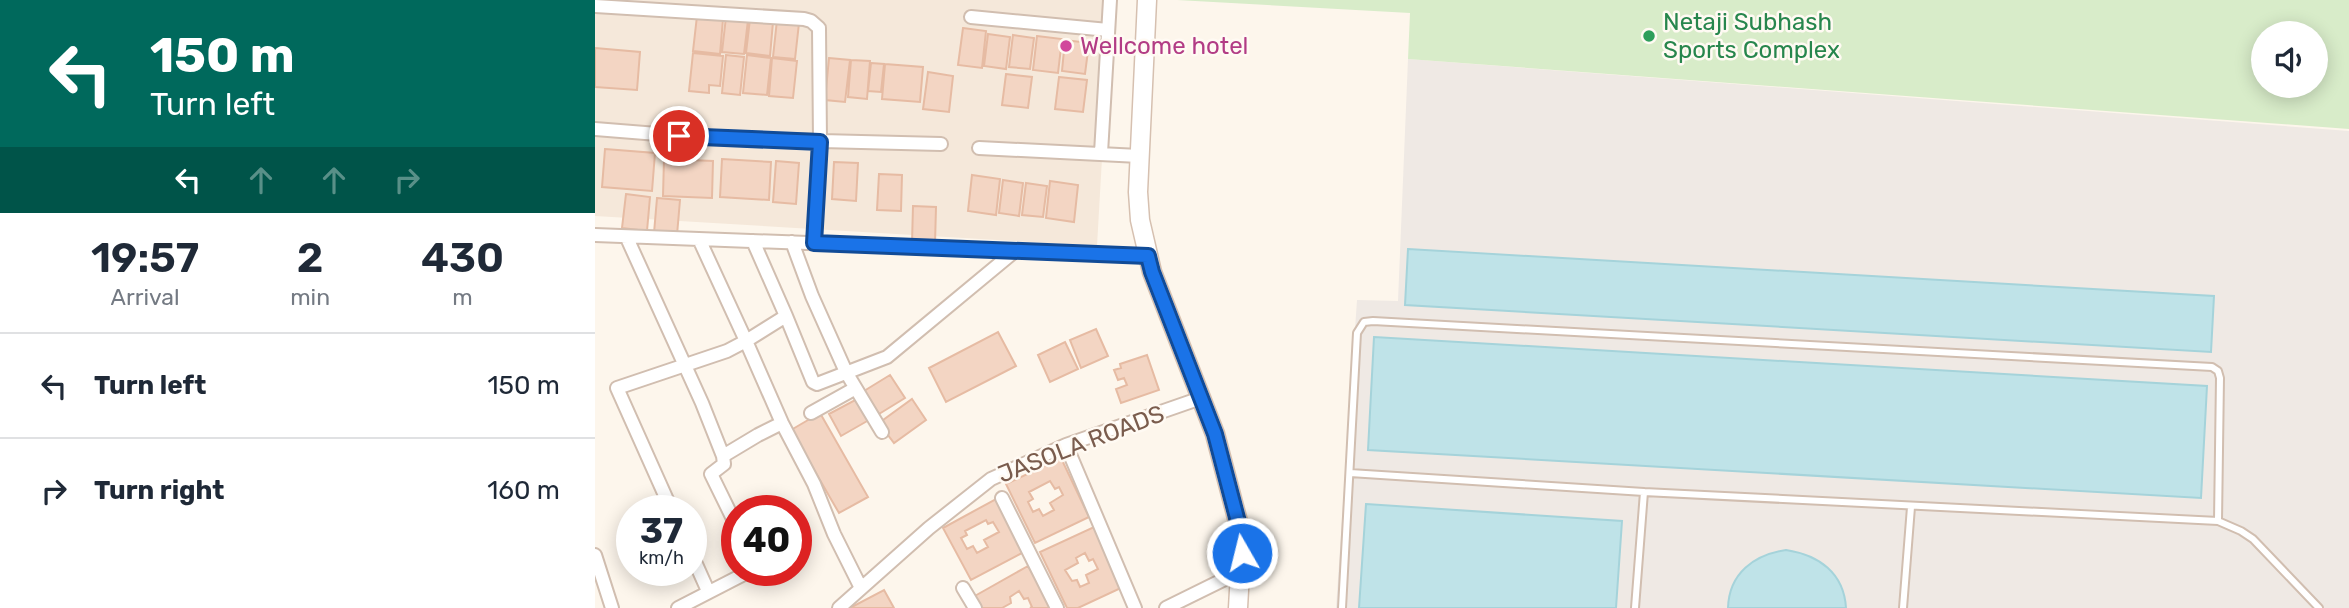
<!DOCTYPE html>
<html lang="en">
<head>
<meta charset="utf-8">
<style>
	body { margin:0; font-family:Rubik,sans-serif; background:#f6f6f7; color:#1f2937; height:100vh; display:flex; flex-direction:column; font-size:26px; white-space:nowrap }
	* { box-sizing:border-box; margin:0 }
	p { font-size:23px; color:#747a83 }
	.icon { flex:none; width:38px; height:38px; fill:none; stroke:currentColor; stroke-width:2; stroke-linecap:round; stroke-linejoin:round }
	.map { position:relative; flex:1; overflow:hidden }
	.sheet { display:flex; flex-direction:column; background:#fff; width:595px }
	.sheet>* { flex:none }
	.banner { background:#00695c; color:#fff; overflow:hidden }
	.tools { position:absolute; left:1656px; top:21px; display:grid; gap:14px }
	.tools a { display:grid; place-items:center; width:77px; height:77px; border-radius:50%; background:#fff; box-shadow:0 4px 18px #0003; font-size:35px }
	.speed { position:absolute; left:21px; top:495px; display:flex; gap:14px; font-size:35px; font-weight:700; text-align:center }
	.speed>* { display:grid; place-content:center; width:91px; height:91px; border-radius:50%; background:#fff; box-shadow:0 4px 18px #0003; line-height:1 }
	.speed small { font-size:18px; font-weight:400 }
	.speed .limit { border:10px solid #d22; background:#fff; color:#111 }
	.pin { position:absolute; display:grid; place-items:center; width:60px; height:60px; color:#fff; margin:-30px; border:4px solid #fff; border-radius:50%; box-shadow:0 2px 7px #0007 }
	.me { position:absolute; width:77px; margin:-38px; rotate:352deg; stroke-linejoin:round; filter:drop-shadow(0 0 5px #0008) }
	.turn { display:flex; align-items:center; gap:24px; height:147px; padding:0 35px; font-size:32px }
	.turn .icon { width:91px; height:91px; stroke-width:2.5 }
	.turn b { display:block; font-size:49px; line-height:60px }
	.lanes { display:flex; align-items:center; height:66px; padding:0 35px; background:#0003; justify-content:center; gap:35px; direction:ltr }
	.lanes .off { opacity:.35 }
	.eta { display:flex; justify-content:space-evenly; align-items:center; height:119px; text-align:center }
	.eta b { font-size:42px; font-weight:600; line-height:49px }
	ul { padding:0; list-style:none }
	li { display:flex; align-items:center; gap:21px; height:105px; padding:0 35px; border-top:2px solid #e0e1e3 }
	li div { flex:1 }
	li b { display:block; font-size:26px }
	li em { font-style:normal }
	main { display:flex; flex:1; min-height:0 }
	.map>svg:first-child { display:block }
	.residential { fill:#f5e8da }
	.industrial { fill:#efe9e4 }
	.green { fill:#d8ecc9; fill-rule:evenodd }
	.water { fill:#bfe3e8; stroke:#a5d3da; stroke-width:2 }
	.building { fill:#f3d5c3; stroke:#e6bba3; stroke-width:2; fill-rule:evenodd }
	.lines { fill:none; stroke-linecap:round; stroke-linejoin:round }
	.lane-casing { stroke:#d1beb0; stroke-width:10 }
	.street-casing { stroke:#d1beb0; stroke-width:16 }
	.secondary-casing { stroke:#d6c0b0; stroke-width:21 }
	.lane { stroke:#fff; stroke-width:6 }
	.street { stroke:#fff; stroke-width:12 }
	.secondary { stroke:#fff; stroke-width:18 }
	.route-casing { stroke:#114b97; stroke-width:18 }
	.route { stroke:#1a73e8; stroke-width:12 }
	.leisure-dot { fill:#2e9e5b; stroke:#fffaf3; stroke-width:2.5 }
	.hotel-dot { fill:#d1479c; stroke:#fffaf3; stroke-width:2.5 }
	.labels { text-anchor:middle; stroke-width:5; stroke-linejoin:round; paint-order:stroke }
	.leisure-label { font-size:24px; fill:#27864d; stroke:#fffaf3; text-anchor:start }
	.hotel-label { font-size:24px; fill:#b23c85; stroke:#fffaf3; text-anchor:start }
	.street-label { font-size:24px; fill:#7a5c4d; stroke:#fffaf3 }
</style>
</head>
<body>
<main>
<section class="sheet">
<div class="banner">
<div class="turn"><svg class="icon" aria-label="left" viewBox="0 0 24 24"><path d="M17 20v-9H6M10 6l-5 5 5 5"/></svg><div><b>150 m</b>Turn left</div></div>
<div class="lanes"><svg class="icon" aria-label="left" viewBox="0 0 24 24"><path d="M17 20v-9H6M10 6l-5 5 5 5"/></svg><svg class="icon off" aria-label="ahead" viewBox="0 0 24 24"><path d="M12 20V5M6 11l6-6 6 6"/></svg><svg class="icon off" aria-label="ahead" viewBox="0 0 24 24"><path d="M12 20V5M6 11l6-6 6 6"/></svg><svg class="icon off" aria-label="right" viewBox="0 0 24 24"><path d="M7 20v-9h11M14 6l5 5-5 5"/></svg></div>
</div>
<div class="eta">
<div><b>19:57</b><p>Arrival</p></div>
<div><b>2</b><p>min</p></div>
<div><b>430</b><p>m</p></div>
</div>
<ul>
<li><svg class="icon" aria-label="left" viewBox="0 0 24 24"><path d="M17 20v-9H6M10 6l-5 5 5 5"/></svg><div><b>Turn left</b></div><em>150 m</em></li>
<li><svg class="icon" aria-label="right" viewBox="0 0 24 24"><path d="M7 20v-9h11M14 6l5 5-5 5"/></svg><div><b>Turn right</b></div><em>160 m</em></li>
</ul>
</section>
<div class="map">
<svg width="1754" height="608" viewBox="0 0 1754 608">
	<rect width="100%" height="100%" fill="#fdf6ec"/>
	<path class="residential" d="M0,0H516L502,246L0,216Z"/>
	<path class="industrial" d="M813,59L1754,131V608H741L762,300L803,301Z"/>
	<path class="green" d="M582,0H1754V129L813,59L815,13ZM1668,33H1720V86H1668Z"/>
	<path class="water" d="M813,249L1619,296L1616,352L810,305Z
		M779,337L1612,386L1606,498L773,450Z
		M771,504L1027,521L1021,608H764Z
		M1191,550C1224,555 1249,573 1251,608H1133C1134,573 1159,555 1191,550Z"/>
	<path class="building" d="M102,16L128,19L125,54L98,51Z
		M131,17L153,20L149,54L127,52Z
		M155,19L178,22L175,56L151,53Z
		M182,20L204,23L200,59L178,57Z
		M368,28L391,31L387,68L363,65Z
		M393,34L415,37L411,69L389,66Z
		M418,35L439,38L435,69L414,67Z
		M442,36L467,39L463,73L438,70Z
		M470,40L494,43L490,74L467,71Z
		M0,48L45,52L42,90L0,87Z
		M98,53L128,56L125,86L114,85V93L94,91Z
		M131,55L149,57L145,95L127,93Z
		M152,55L176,58L172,95L148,93Z
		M177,58L202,61L198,98L174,96Z
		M234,58L255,60L250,102L230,100Z
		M256,60L275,61L272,99L253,97Z
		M276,63L289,64L286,92L273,91Z
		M290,64L328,67L325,102L287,99Z
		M333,72L358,76L354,112L328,109Z
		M411,74L437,77L433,108L407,105Z
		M464,77L492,80L488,112L460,109Z
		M10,149L60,153L57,191L7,187Z
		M69,159L118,161L117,198L68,196Z
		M127,159L176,162L174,200L125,197Z
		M181,161L204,163L201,204L178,202Z
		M239,162L263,163L261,201L237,199Z
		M284,174L307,175L306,211L282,210Z
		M377,175L405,179L401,215L373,211Z
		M408,180L428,183L424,216L404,213Z
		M455,181L483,185L479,222L451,218Z
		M431,183L452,186L448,217L427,215Z
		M31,194L55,197L52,231L27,228Z
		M62,198L85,200L82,235L59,233Z
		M318,206L341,207L340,244L317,243Z
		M501,329L513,356L486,368L475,340Z
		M403,332L421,366L351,402L334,368Z
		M470,342L483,369L455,382L443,355Z
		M552,355L564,390L526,403L521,389L532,385L529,378L523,380L519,370L526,368L525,364Z
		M295,375L310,398L284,414L269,391Z
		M262,399L274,420L246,436L234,414Z
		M317,399L331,420L299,443L284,423Z
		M225,413L273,497L244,513L196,430Z
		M466,458L494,517L440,543L411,484ZM455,481L460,489L464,487L468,495L455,503L459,510L448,516L444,509L438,512L433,502L438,499L434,492Z
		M401,499L429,552L376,580L348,528ZM391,520L393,524L398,522L404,532L389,540L393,547L382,553L378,546L372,549L366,538L372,535L370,531Z
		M499,527L528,587L483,608H472L445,552ZM490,553L494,561L498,559L503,569L491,575L494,583L485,587L482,580L477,581L470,570L483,563L481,558Z
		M433,566L457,608H435L437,607L433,598L429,599L424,591L415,597L416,603L407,608H385L378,597Z
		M289,590L299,608H255Z"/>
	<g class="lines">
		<g class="lane-casing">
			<path id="lane" d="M755,473L1049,492L1623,521L1646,531L1658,539L1724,608
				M747,608L762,333L769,322L778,321L1617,367L1623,371L1625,378L1623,521
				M1040,608L1049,492
				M1308,608L1316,507"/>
		</g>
		<g class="street-casing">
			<path id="street" d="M0,6L209,19L216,21L224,28L225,142L219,242
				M376,17L513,30
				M0,129L112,138L346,144
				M384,148L544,156
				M506,153L515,0
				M0,235L553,256
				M32,238L107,403L128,456L129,464L116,474L142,527
				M158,241L191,316
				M197,242L217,296L251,372L287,432
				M216,413L259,389
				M471,445L540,608
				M128,456L163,435L187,423
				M407,498L462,608
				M77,511L22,388L132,351L151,341L104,239
				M96,553L113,591
				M0,555L17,608
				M266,588L239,534L219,484L187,423L151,341L191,316L218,382L222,384L292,357L421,250
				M368,588L380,608
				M83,608L157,570
				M244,608L334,528L396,479L471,445L606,398
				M571,608L646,571"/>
		</g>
		<g class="secondary-casing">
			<path id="secondary" d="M552,0L543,192L545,220L557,272L620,434L647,537L643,608"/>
		</g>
		<use href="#lane" class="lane"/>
		<use href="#street" class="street"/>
		<use href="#secondary" class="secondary"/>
	</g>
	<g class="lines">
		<g class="route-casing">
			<path id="route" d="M84,136L225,142L219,243L553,256L557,272L620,434L647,537V553"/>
		</g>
		<use href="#route" class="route"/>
	</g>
	<circle class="leisure-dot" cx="1054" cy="36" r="7"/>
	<circle class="hotel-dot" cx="471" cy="46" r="7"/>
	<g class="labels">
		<g class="leisure-label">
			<text x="1068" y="30">Netaji Subhash<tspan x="1068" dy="28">Sports Complex</tspan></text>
		</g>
		<g class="hotel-label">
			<text x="485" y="54">Wellcome hotel</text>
		</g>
		<g class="street-label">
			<text transform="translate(486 444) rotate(-21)" y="8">JASOLA ROADS</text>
		</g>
	</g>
</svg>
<div class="tools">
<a><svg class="icon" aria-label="sound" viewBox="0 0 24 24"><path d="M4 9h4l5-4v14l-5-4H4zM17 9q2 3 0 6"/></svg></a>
</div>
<div class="speed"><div>37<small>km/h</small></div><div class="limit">40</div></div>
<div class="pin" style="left:84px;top:136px;background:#d93025"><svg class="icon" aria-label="arrive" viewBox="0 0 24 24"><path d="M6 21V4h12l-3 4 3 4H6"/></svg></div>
<svg class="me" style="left:647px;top:553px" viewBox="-20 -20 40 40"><circle r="17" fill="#1a73e8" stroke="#fff" stroke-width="3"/><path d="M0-11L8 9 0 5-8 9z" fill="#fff"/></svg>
</div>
</main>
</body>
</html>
